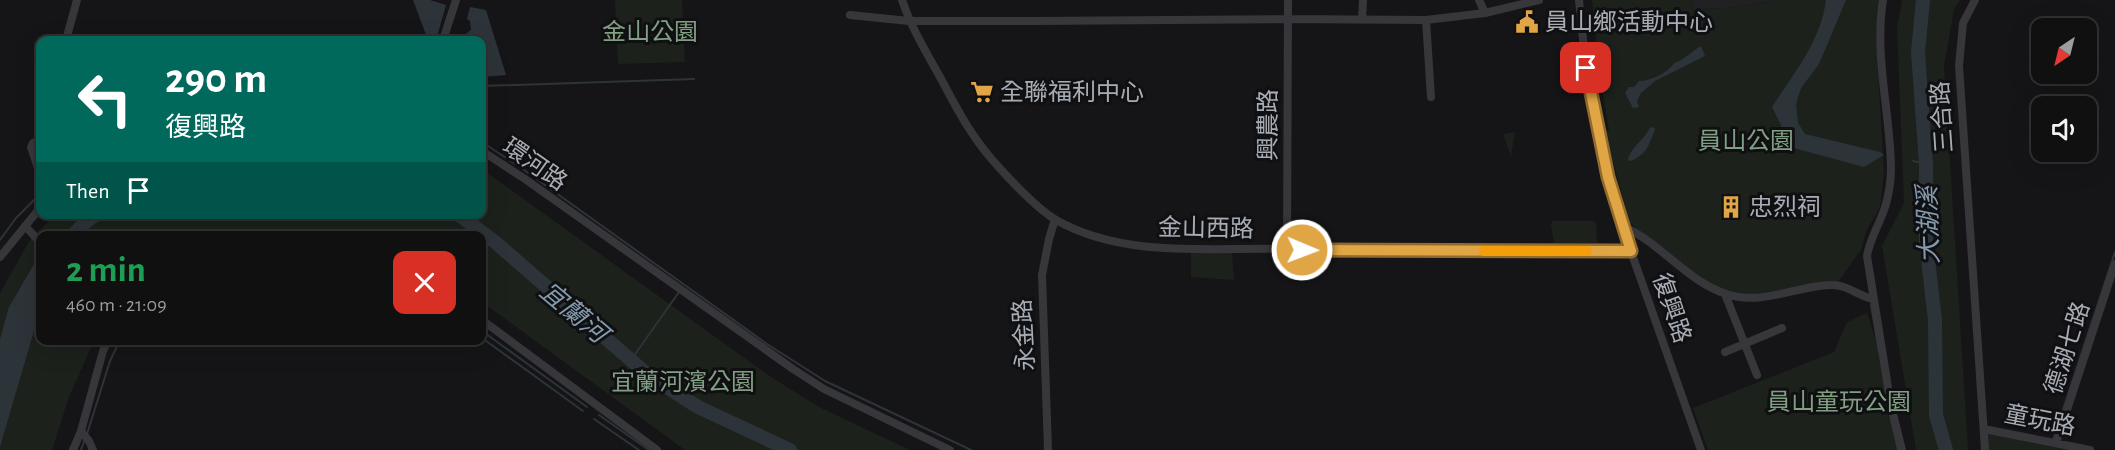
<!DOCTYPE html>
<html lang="en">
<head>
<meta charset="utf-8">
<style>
	body { margin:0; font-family:"Alegreya Sans","Noto Sans TC",sans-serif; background:#19191a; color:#f1f3f6; height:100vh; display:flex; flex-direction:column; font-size:22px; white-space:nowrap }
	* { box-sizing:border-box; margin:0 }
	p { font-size:20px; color:#9c9d9f }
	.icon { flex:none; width:33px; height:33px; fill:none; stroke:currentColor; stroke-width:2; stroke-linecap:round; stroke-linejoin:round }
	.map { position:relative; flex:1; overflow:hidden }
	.drawer { position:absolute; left:36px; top:231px; width:450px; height:114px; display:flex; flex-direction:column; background:#101011; border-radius:12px; box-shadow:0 6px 24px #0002,0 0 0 2px #303031 }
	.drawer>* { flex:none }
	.banner { position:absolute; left:36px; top:36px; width:450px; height:183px; border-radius:12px; box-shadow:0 6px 24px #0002,0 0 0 2px #303031; background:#00695c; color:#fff; overflow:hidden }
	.needle { width:39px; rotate:215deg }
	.fabs { position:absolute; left:2031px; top:18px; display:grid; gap:12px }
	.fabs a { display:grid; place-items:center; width:66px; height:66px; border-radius:12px; background:#101011; box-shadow:0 6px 24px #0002,0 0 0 2px #303031; font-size:30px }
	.pin { position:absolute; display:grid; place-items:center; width:51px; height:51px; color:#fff; margin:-26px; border-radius:12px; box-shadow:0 3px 9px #0006 }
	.me { position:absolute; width:66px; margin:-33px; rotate:91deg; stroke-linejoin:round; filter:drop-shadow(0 0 4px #0008) }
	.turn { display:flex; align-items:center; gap:21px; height:126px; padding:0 30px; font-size:27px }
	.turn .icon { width:78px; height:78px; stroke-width:2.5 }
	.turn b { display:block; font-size:42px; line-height:51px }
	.then { display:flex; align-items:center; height:57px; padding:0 30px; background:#0003; gap:12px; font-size:22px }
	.round { display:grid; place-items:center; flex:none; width:63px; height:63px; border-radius:12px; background:#19191a }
	.overview { display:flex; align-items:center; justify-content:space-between; height:102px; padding:0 30px }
	h1 { font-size:36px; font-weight:700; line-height:45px; color:#1e9e55 }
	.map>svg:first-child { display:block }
	.built { fill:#212124 }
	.green { fill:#1c211c }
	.water { fill:#2d3439 }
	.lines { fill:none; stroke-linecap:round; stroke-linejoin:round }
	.stream { stroke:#2d3439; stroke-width:2 }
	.river { stroke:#2d3439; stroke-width:14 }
	.minor { stroke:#37373b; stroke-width:8 }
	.route-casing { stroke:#926b2c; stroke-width:15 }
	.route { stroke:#e0a544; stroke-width:10 }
	.slow { stroke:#f59e0b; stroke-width:10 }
	.labels { text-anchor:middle; stroke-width:6; stroke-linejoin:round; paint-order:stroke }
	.poi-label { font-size:24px; fill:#a8adb5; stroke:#101012; text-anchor:start }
	.park-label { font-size:24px; fill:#819f82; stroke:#101012 }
	.street-label { font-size:24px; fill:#a8adb5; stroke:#101012 }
	.water-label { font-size:26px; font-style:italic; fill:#839bad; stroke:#101012 }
</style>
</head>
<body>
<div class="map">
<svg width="2115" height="450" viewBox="0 0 2115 450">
	<rect width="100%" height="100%" fill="#151517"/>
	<path class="built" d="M1692,0H1778L1726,8L1694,9Z"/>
	<path class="green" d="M615,0H682L685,62L618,64Z
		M1592,0H1692L1694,9L1726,8L1778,0H1879L1876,36L1884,173L1880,207L1866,232L1861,250L1838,282L1753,295L1740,294L1725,291L1695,275L1630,223L1605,132L1609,130L1599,74Z
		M1902,0H1960L1954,9L1944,66L1968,450H1916L1882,246L1904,203L1897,27Z
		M1515,132L1511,156L1503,134Z
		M482,169L771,377L819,407L910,450H685L482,302V236H40V340L94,341L69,397L52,450H0V293L31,238L56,215L482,214Z
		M1552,221H1593L1596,223L1597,243H1554L1551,225Z
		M1191,251H1232L1234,280L1191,277Z
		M1867,313L1875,337L1899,450H1708L1693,408L1834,352L1847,322Z
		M1984,430L2078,450H1987Z"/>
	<path class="water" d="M413,0H430L446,5L436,40H428Z
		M1826,0H1846L1819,64L1801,88L1796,104L1798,123L1805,134L1880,152L1884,155L1864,167L1779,144L1781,125L1772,107C1794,73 1821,41 1826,0Z
		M470,7L486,10L506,75L482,77V40H461L463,36L471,30L470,21L467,19Z
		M1701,46L1705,56L1655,81L1641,93L1637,101L1639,107L1633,108L1625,93L1629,87H1634L1639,81C1650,81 1668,73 1674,63C1684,60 1691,52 1701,46Z
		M1653,127L1655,129C1649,145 1647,154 1631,161L1628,160C1629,149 1645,139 1650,128Z
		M40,254V310L0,447V339L9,307Z"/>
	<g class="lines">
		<path class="stream" d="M482,86L694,79
			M482,142L524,170L767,344L825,381L971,450
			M1913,161L1926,164
			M0,240L16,218L40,194
			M1871,305L1879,352
			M482,331L587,407
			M482,338L583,411
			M631,360L679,292
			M599,415L649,450
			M594,419L639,450
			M1891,420L1898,450
			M87,434L110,361L120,340
			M2053,440L2115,252
			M81,450L85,439"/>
		<path class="river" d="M1923,0L1918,52L1926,164V242L1935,320L1936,415L1946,450
			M458,214L495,242L648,375L698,407L790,450
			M72,236L89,219L98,214"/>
		<path class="minor" d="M902,0C911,27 926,52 940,77C951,97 961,118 974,136C989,159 1033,206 1056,220C1125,259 1211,247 1287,249C1402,252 1516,251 1631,251
			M1479,0L1485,13
			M1579,0L1586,68L1608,177L1622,226L1701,450
			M1883,0C1874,56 1890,111 1891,167C1891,178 1889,193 1886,204C1881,222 1870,237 1867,256L1891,406L1902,450
			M1975,0L1963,23L1959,66L1985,450
			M850,15L909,21H1034L1288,19L1426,20L1485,13L1539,0
			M1362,20L1363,0
			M1426,20L1431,97
			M66,40L77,0
			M443,40L456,0
			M40,140L33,143L31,147L40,174
			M482,151L525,179L793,369L824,389L950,450
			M25,226L40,242
			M1622,226C1660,242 1685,280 1726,294C1761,306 1796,286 1830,285C1847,284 1858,296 1873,299
			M1287,249L1288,0
			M0,257L40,208
			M1725,294L1757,375
			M482,320L657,450
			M1725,352L1782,328
			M1984,429L2090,450
			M81,431L89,441L93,450
			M2056,443L2115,264
			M73,450L81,431L103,351L108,340
			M1048,450L1042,275L1049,239L1055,219"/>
	</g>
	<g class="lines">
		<g class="route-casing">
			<path id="route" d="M1302,250L1631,251L1608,177L1586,68"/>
		</g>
		<use href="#route" class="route"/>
		<path class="slow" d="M1484,251H1587"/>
	</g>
	<defs>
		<g id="civic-bare" transform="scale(1.8)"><path d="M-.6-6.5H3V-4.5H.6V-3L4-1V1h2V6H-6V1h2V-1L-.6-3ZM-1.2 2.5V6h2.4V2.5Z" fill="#e0a544" stroke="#101012" stroke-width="2.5" paint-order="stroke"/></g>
		<g id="supermarket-bare" transform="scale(1.8)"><path d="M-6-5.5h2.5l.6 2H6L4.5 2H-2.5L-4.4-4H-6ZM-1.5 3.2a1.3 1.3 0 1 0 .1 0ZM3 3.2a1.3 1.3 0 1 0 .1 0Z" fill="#e0a544" stroke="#101012" stroke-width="2.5" paint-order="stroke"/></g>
		<g id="building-bare" transform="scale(1.8)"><path d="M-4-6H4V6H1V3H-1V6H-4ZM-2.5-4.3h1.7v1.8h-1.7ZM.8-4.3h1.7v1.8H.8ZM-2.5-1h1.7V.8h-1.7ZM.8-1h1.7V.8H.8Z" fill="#e0a544" stroke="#101012" stroke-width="2.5" paint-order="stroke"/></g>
	</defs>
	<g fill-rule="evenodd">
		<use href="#civic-bare" x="1527" y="22"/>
		<use href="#supermarket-bare" x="982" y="92"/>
		<use href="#building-bare" x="1731" y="207"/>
	</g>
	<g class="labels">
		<g class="poi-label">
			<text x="1545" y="30">員山鄉活動中心</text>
			<text x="1000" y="100">全聯福利中心</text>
			<text x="1749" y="215">忠烈祠</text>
		</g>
		<g class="park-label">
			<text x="650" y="40">金山公園</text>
			<text x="1746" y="149">員山公園</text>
			<text x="683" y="390">宜蘭河濱公園</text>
			<text x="1839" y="410">員山童玩公園</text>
		</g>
		<g class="street-label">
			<text transform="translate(1942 117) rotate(-94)" y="8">三合路</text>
			<text transform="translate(1268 125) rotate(-90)" y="8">興農路</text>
			<text transform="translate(535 164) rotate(35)" y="8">環河路</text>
			<text transform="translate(1206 228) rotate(1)" y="8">金山西路</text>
			<text transform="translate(1672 308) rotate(71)" y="8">復興路</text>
			<text transform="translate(1024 335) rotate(-93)" y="8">永金路</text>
			<text transform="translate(2067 348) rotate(-72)" y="8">德湖七路</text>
			<text transform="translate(2040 420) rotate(11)" y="8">童玩路</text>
		</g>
		<g class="water-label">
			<text transform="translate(1928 225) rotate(-92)" y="9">大湖溪</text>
			<text transform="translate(574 312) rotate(40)" y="9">宜蘭河</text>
		</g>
	</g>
</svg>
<div class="fabs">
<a><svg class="needle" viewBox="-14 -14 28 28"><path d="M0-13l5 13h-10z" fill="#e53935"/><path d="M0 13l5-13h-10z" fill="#9c9d9f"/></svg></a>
<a><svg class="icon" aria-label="sound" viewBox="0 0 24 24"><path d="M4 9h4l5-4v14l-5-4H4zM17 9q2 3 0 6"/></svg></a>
</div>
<div class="pin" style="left:1586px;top:68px;background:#d93025"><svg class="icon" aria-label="arrive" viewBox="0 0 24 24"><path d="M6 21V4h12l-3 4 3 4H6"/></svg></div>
<svg class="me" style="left:1302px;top:250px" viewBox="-20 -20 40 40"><circle r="17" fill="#e0a544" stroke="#fff" stroke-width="3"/><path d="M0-11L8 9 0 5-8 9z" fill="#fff"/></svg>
<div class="banner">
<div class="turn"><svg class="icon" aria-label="left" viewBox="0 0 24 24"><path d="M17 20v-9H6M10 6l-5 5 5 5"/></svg><div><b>290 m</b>復興路</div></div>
<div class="then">Then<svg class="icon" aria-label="arrive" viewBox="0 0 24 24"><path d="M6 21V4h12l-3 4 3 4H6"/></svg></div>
</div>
<section class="drawer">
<div class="overview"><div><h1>2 min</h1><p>460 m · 21:09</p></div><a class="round" style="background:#d93025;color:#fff"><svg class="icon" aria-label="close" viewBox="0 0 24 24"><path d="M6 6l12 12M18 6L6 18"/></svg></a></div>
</section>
</div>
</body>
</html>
